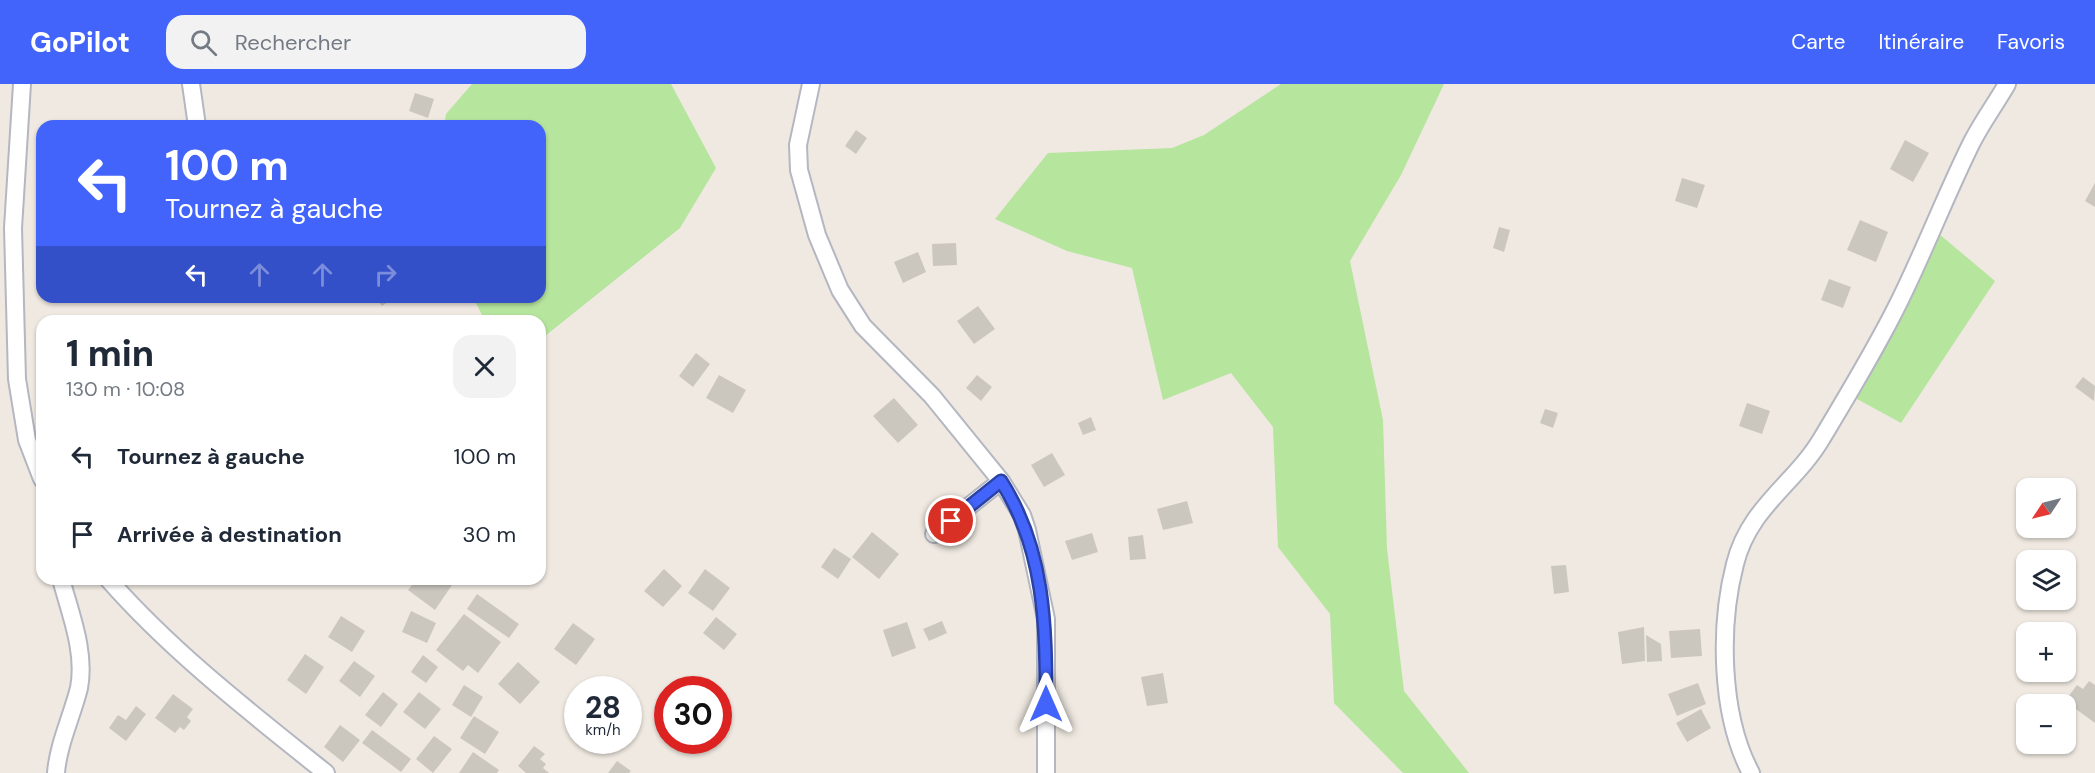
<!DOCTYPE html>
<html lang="fr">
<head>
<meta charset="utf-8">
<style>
	body { margin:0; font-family:"DM Sans",sans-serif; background:#f2f2f3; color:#1f2937; height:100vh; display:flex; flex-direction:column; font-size:22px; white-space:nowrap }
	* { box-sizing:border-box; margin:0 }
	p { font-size:20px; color:#747a83 }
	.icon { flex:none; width:33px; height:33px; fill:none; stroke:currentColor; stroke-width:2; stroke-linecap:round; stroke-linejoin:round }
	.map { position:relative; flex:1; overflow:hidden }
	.drawer { position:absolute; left:36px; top:231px; width:510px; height:270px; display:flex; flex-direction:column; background:#fff; border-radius:18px; box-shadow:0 2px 4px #0004 }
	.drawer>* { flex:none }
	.top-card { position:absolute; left:36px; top:36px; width:510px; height:183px; border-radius:18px; box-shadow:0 2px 4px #0004; background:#4264fb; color:#fff; overflow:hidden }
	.needle { width:39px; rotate:235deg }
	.buttons { position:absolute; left:2016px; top:394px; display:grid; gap:12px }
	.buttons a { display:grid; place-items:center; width:60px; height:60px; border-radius:12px; background:#fff; box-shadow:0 2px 4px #0004; font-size:30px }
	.speed { position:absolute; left:564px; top:592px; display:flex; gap:12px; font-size:30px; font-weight:700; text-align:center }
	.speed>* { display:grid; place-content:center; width:78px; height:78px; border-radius:50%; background:#fff; box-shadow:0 2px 4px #0004; line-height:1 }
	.speed small { font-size:15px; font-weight:400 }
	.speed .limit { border:9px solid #d22; background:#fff; color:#111 }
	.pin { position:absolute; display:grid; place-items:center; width:51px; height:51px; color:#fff; margin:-26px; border:3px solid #fff; border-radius:50%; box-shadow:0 2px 6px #0007 }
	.me { position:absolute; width:66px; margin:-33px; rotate:0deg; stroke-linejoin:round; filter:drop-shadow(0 0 4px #0008) }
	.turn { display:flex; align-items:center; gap:21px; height:126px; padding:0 30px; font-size:27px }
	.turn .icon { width:78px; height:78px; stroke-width:2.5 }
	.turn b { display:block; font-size:42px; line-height:51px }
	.lanes { display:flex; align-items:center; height:57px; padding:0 30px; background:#0003; justify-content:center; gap:30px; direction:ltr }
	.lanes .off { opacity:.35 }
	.round { display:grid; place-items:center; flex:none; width:63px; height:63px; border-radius:18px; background:#f2f2f3 }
	.overview { display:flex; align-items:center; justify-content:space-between; height:102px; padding:0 30px }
	h1 { font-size:36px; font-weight:800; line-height:45px }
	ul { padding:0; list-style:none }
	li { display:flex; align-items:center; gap:18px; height:78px; padding:0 30px }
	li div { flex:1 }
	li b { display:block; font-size:22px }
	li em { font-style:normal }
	header { display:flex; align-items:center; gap:36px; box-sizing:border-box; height:84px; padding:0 30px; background:#4264fb; color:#fff }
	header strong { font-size:28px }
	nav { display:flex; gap:33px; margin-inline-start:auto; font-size:21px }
	.search { width:420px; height:54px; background:#f2f2f3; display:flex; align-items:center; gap:15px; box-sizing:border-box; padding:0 21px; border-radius:18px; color:#747a83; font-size:22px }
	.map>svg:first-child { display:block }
	.green { fill:#b6e59e }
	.building { fill:#cbc7bf }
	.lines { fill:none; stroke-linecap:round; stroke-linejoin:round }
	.street-casing { stroke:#b4b7c1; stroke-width:20 }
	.street { stroke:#fff; stroke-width:16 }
	.route-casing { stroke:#2b41a3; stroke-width:15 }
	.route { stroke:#4264fb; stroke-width:10 }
</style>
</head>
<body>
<header>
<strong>GoPilot</strong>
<div class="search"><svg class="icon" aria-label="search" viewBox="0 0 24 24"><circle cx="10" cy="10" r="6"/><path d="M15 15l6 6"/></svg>Rechercher</div>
<nav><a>Carte</a><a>Itinéraire</a><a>Favoris</a></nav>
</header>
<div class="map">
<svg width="2095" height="689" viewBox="0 0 2095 689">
	<rect width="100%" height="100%" fill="#efe9e1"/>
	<path class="green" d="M472,0H671L716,84L680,144L540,256V237H485L473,213H540V42H444L446,30Z
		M1281,0H1444L1401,91L1350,177L1383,336L1387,465L1404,607L1469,689H1403L1334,619L1330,530L1278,463L1273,343L1231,289L1163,316L1132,184L1067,167L995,135L1048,69L1172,64L1204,51Z
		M1932,144L1995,197L1901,339L1848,310Z"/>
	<path class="building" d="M415,9L434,15L428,34L409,27Z
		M856,46L867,54L856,70L845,62Z
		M1905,56L1929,69L1913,98L1890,85Z
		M1682,94L1705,101L1697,124L1675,117Z
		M2095,99V123L2085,117Z
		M1860,136L1888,148L1876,178L1847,166Z
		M1499,143L1510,146L1504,168L1493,164Z
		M956,159L957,181L933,182L932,160Z
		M918,168L926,188L903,199L894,178Z
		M1829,195L1851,203L1843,224L1821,216Z
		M376,213H395L382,222Z
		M978,222L995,245L974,260L957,237Z
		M696,269L710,280L693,303L679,292Z
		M719,291L746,306L733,329L706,314Z
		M977,291L992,303L981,317L966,304Z
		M2083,293L2095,302L2094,317L2075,303Z
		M894,314L918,341L898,359L873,332Z
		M1747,319L1770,327L1762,350L1739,342Z
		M1545,325L1558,329L1553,344L1540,339Z
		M1091,333L1096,346L1083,351L1078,339Z
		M1052,369L1065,391L1044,403L1031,381Z
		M1187,417L1193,439L1163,446L1157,425Z
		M872,448L899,470L879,495L852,473Z
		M1092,449L1098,468L1072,476L1065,457Z
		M1143,451L1146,475L1130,476L1128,453Z
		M834,464L851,475L838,495L821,483Z
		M1566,481L1569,508L1554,510L1551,482Z
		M664,485L682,502L663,523L644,507Z
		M705,485L730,504L713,527L688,509Z
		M417,495H444L452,501L435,526L408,506Z
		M477,510L519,540L509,554L467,525Z
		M411,527L436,539L427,559L402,548Z
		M464,530L501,558L478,589L468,581L463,587L436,566Z
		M341,532L365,547L352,568L328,553Z
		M716,533L737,550L724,566L703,549Z
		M942,537L947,549L929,557L923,545Z
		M907,538L916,564L892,573L883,546Z
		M573,539L595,555L576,581L554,565Z
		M1644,543L1645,577L1622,580L1618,548Z
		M1700,545L1702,572L1671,574L1669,547Z
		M1646,551L1661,560L1662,577L1647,578Z
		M305,570L324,583L306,610L287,596Z
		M423,571L438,583L426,599L411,588Z
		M354,577L375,592L360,613L339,597Z
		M518,578L540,598L520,620L498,600Z
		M1163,589L1168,619L1147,622L1141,593Z
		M2089,597L2095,601V639L2065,617L2077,601L2083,605Z
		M1698,599L1706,620L1677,632L1668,610Z
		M464,601L483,613L471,633L452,621Z
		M383,608L398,620L381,643L365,631Z
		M419,608L441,625L425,645L403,628Z
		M173,610L193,625L187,633L191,637L184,646L180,643L175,649L155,634Z
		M136,622L146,630L126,657L109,644L118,631L126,636Z
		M1701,625L1711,644L1687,658L1676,639Z
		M474,632L499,648L485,670L460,654Z
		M340,641L360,656L343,678L324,663Z
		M372,646L411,675L401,688L362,659Z
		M434,652L452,665L433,689L416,675Z
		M534,662L545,670L540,675L546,680L543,684L549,689H526L518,682Z
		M473,668L499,686L497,689H459Z
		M617,677L631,687L629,689H608Z"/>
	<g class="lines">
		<g class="street-casing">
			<path id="street" d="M22,0L13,144L17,295L27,356L42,395
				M191,0L197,42
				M811,0L798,61L799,86L817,151L840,206L863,242L932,312L1001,397L1022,431L1027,446L1046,535V689
				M934,450L1001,397
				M108,495C172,568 251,629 326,689
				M56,689C58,661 72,632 79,604C86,568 70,529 61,495
				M1751,689C1720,631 1719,542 1735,480C1749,423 1795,400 1822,354C1849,309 1877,263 1900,216C1925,165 1945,113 1970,62C1980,41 1995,21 2007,0"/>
		</g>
		<use href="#street" class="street"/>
	</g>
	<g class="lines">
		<g class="route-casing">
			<path id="route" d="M951,437L1001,397C1045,466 1046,541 1046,620"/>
		</g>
		<use href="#route" class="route"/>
	</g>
</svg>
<div class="buttons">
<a><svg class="needle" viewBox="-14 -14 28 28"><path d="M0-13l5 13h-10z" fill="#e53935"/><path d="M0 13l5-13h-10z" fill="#747a83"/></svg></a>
<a><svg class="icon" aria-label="layers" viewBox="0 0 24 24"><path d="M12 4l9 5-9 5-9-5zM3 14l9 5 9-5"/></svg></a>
<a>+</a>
<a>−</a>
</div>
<div class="speed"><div>28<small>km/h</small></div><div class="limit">30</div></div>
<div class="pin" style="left:951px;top:437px;background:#d93025"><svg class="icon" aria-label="arrive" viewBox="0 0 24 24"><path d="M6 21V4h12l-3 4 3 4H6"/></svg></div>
<svg class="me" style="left:1046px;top:620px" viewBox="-20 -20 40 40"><path d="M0-17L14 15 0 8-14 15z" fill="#4264fb" stroke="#fff" stroke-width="4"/></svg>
<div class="top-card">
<div class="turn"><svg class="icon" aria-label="left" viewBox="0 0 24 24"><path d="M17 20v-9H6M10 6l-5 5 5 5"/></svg><div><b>100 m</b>Tournez à gauche</div></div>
<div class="lanes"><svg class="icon" aria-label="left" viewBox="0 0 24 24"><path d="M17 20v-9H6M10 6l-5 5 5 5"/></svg><svg class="icon off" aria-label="ahead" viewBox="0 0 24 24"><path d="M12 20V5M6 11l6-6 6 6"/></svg><svg class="icon off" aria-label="ahead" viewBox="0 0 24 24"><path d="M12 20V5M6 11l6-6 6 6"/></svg><svg class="icon off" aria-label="right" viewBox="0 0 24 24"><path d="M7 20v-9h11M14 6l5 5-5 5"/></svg></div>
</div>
<section class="drawer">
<div class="overview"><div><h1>1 min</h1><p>130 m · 10:08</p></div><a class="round"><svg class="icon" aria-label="close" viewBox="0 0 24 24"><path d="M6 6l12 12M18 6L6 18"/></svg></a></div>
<ul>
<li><svg class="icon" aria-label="left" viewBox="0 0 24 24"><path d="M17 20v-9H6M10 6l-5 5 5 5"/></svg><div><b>Tournez à gauche</b></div><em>100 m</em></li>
<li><svg class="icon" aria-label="arrive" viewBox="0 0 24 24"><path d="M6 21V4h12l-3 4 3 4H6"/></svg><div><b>Arrivée à destination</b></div><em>30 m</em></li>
</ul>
</section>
</div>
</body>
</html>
